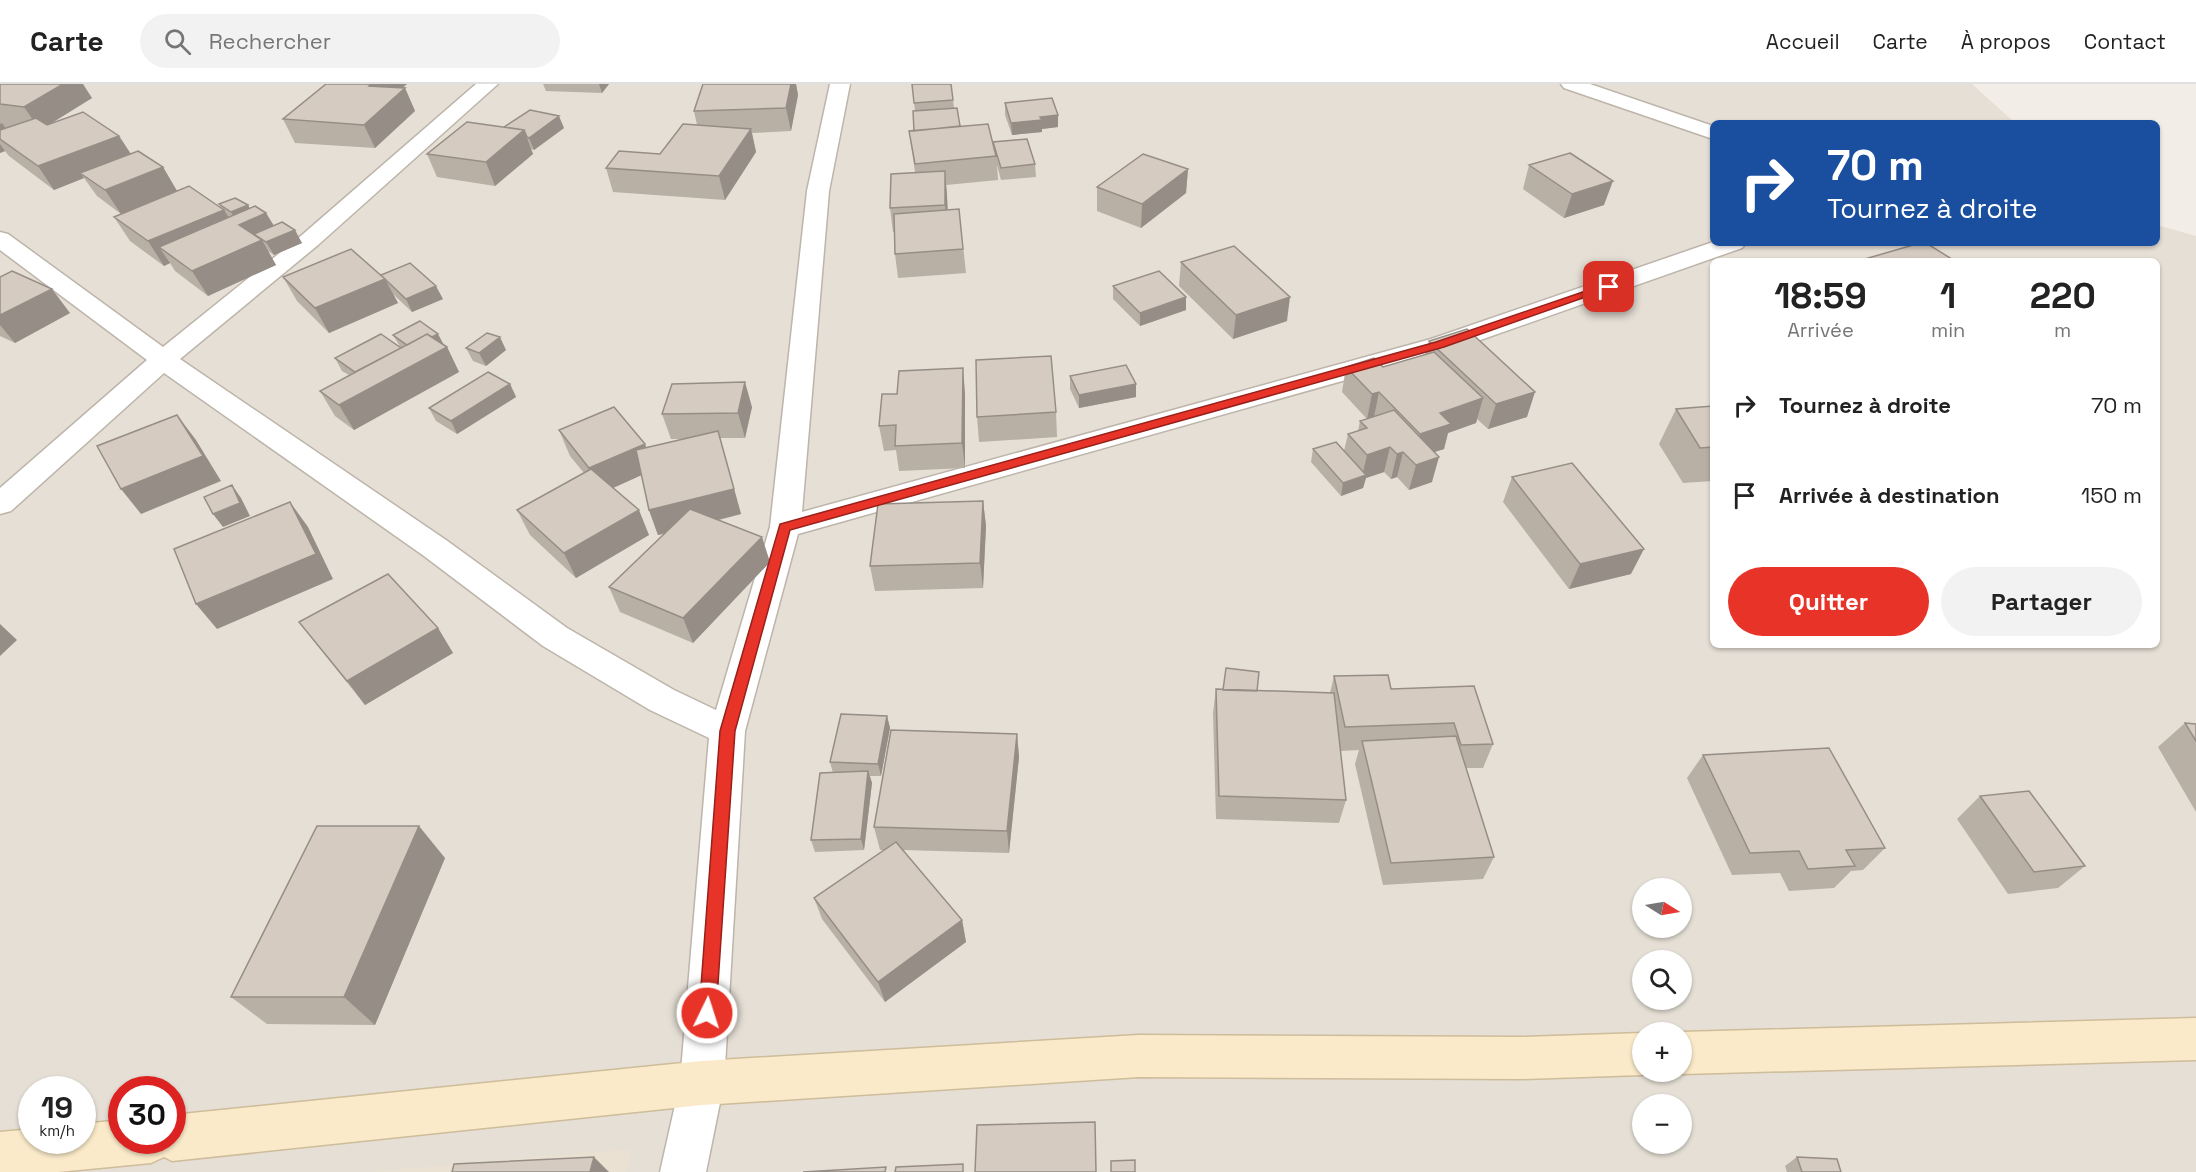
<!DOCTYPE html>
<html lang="fr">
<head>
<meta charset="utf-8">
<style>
	body { margin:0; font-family:"Space Grotesk",sans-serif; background:#f2f2f2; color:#222; height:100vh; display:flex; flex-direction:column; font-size:22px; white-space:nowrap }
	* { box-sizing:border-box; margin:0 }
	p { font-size:20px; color:#767676 }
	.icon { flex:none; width:33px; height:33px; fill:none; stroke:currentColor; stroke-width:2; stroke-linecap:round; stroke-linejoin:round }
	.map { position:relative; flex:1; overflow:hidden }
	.details { position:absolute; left:1710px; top:174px; width:450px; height:390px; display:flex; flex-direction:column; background:#fff; border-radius:9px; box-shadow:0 2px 4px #0004 }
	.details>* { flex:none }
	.banner { position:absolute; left:1710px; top:36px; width:450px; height:126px; border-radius:9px; box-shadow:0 2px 4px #0004; background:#1a4fa0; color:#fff; overflow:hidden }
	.needle { width:39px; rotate:101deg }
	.buttons { position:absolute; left:1632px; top:794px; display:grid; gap:12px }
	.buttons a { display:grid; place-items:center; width:60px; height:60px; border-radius:50%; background:#fff; box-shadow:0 2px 4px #0004; font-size:30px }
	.speed { position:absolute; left:18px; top:992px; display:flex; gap:12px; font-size:30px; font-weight:700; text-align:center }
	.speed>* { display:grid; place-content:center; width:78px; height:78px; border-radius:50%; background:#fff; box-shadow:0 2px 4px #0004; line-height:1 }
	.speed small { font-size:15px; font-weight:400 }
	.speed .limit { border:9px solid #d22; background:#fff; color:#111 }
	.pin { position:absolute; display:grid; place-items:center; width:51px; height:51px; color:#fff; margin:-26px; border-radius:12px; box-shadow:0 3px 9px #0006 }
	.me { position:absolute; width:66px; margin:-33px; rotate:4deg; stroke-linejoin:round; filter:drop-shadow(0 0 4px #0008) }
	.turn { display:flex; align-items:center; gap:21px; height:126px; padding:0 18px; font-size:27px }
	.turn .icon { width:78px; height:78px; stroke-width:2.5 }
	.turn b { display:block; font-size:42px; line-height:51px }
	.eta { display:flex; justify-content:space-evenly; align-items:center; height:102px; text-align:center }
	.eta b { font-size:36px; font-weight:700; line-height:42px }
	.primary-button { display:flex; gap:12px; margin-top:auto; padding:12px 18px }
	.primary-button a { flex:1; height:69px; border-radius:36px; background:#e83328; color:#fff; font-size:24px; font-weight:700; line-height:69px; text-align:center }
	.primary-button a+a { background:#f2f2f2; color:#222 }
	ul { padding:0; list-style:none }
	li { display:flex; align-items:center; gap:18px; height:90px; padding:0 18px }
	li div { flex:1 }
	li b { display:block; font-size:22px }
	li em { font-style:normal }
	header { display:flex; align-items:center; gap:36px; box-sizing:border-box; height:84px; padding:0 30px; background:#fff; border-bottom:2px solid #e0e0e0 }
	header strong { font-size:28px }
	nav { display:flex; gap:33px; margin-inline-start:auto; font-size:21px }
	.search { width:420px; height:54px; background:#f2f2f2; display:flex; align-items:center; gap:15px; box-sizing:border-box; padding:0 21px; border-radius:33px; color:#767676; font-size:22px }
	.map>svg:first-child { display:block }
	.residential { fill:#e5dfd5; fill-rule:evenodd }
	.education { fill:#eae1d2 }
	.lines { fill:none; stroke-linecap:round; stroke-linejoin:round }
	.street-casing { stroke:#bdb4aa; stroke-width:3 }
	.secondary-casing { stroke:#cebc9a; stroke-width:3 }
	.street { fill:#fff; fill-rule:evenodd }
	.secondary { fill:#faeac9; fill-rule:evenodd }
	.wall { fill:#b8afa5 }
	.shaded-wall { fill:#968e86 }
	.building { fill:#d6cbc0; stroke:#968e86; stroke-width:1.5 }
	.route { fill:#e83328; stroke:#97211a; stroke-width:1.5 }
</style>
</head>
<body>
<header>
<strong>Carte</strong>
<div class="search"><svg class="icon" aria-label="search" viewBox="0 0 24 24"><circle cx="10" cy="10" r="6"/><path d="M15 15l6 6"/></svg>Rechercher</div>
<nav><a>Accueil</a><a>Carte</a><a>À propos</a><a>Contact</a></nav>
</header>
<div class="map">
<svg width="2196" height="1088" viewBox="0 0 2196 1088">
	<rect width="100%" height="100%" fill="#f2eee7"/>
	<path class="residential" d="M0,0H1972L2015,39H1713V159H2157V141L2196,152V1088H0ZM1713,177H2157V561H1713ZM1642,804H1682V843H1642ZM1642,876H1682V915H1642ZM1642,948H1682V987H1642ZM32,1005H82V1056H32ZM122,1005H172V1056H122ZM1642,1020H1682V1059H1642Z"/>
	<path class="education" d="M631,1065L626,1088H368Z"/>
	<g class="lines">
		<g class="street-casing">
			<path id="street" d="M476,0H498L318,161L180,275L446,456L567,544L674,606L716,626L770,443L807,107L830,0H850L829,107L802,428L1431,255L1713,158L1746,159L1742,164L1449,267L798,450L745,647L724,999L706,1088H660L680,999L709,654L650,626L543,562L424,472L164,289L11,427L0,430V404L147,276L0,166V148L8,150L163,263L302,151Z
				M1561,0H1590L1713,42V55L1564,4Z"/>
		</g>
		<g class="secondary-casing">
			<path id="secondary" d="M2196,934V976L1682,990L1674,987H1682V948Z
				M1642,949V987H1653L1642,991L1521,995L1139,993L702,1021L172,1077L164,1073L151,1079L58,1088H0V1048L32,1045V1056H82V1040L122,1036V1056H172V1031L702,977L1139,951L1521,953Z"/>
		</g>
		<use href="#street" class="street"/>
		<use href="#secondary" class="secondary"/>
	</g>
	<path class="wall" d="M0,0L92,14L49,41L119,52L131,70L163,83L177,107L221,123L219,120L248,121L249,124L266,129L274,142L302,159L274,171L268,167L276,181L208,212L175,187L170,179L164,182L130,157L114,133L121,130L97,112L84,94L54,106L9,72L5,67L0,69Z
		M543,0H609L602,9L546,7Z
		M703,0H796L798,11L791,47L752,49L756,68L725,116L613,108L606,84L660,70L697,41L694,27Z
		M912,0H951L954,24L960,42L993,61L1035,80L1036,93L1001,96L997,81L998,96L946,101L948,126L959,125L966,189L898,194L895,170L894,148H893L890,124L915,88L909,47H914L915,27Z
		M402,4H405L415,27L375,64L295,59L283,35Z
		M1005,19L1058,31V43L1042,45V48L1012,51L1005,31Z
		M504,44H564L534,66L531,65L533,70L495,102L437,93L427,70Z
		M1529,81L1604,121L1564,134L1523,105Z
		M1188,85L1186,109L1141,144L1097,127V103Z
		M1181,178L1287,237L1233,255L1179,202Z
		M381,191L443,215L412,228L393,210L398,219L329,249L297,217L283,193Z
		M0,193L70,229L15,259L0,252Z
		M1113,202L1186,226L1140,242L1113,215Z
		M393,251L443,261L447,263L459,288L354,346L335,332L320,307L349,291L342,287L335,274L401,264Z
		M1429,257L1527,333L1488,345L1477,335L1476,339L1448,349L1444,365L1434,368L1432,398L1409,406L1397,393L1391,395L1384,388L1366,394L1363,404L1341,412L1311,378L1313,365L1344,367L1348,350L1358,347L1360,337L1367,335L1342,308L1346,283H1383L1425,270Z
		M466,264L506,266L486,282L473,277Z
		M1070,292L1136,313L1079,324L1070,305Z
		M510,300L516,313L457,350L436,337L429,324Z
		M965,309V384L899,387L896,366L884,367L879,342Z
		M1713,322V397L1683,399L1659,360L1676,325Z
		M752,323L745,354H720L741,430L719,436L770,478L693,559L620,528L609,503L664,450L658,451L649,426L641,391L613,403L649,451L576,494L530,451L517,426L584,389L570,372L559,346L647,363L682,355H671L662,330Z
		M1056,328L1057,353L979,358L977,333Z
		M1512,393L1631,490L1569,505L1503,418Z
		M983,417L986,442L983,504L875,507L870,482Z
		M299,538L438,544L453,569L365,621Z
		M1334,592L1391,605L1493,660L1483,684H1466L1494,773L1483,795L1383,801L1355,680L1359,666L1340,667L1346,716L1339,739L1216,735L1213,629L1216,605L1330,609Z
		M887,632L890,644L881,692H870L872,699L864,766L815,768L811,756L833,689L830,678Z
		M2185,639L2196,640V728L2158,663Z
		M1017,650L1019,673L1009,769L903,766L962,836L966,858L885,918L822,835L814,814L884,766H880L874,743Z
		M1703,671L1885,764L1863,786L1851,787L1834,804L1789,807L1780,789L1732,791L1687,694Z
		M1980,712L2085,782L2058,804L2008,810L1957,735Z
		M445,774L375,941L267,940L231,913Z
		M1797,1073L1841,1088H1787L1785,1082Z"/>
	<path class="shaded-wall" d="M63,0H83L92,14L40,46L24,23Z
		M371,0H407L379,25L369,2Z
		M599,0H609L602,9Z
		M791,0H796L798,11L791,47L786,24Z
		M405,4L415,27L375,64L364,41Z
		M1058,31V43L1042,45V48L1012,51L1011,39L1040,33Z
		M559,32L564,44L534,66L529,54Z
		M2,39L18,62L0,55V40Z
		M751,45L756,68L725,116L719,92Z
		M524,46L533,70L495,102L486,78Z
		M119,52L134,75L80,89L84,94L54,106L38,82Z
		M0,60L5,67L0,69Z
		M163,83L177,107L121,130L105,106Z
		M1188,85L1186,109L1141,144L1142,120Z
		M945,87L947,110L948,145L945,121Z
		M1613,97L1604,121L1564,134L1572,110Z
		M248,121L255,134L238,141L231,128Z
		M224,126L239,150L159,163L170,179L164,182L148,157Z
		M266,129L280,152L295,146L302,159L274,171L266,158L254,150L262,156L276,181L208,212L192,187L239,141Z
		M385,195L398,219L329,249L315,224Z
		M436,202L443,215L412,228L406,215Z
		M52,205L70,229L15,259L0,241V231Z
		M1186,213V226L1140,242V229Z
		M1290,213L1287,237L1233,255L1236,231Z
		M438,250L445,263L412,264Z
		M500,253L506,266L486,282L479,269Z
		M447,263L459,288L354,346L339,321Z
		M963,284L965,309V384L962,359Z
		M745,298L752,323L745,354L738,329Z
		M510,300L516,313L457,350L451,337Z
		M1136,300V313L1079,324V311Z
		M1379,308L1374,333L1367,335L1372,310Z
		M1535,308L1527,333L1488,345L1496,320Z
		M1483,314L1476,339L1448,349L1444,365L1413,375L1420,350L1440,329Z
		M177,331L196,356L221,397L141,430L121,405Z
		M718,347L741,430L658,451L649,426Z
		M645,360L655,385L600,410L589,384Z
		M1390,363L1384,388L1366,394L1363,404L1341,412L1343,399L1362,393L1367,371Z
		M1403,368L1397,393L1391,395L1397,370Z
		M1439,373L1432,398L1409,406L1416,381Z
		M232,401L241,414L250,432L223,443L213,430Z
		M983,417L986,442L983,504L980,479Z
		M290,418L308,443L333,495L217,545L196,520Z
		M639,426L649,451L576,494L564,469Z
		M762,453L770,478L693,559L683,534Z
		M1644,465L1631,490L1569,505L1580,480Z
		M0,540L17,556L0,572Z
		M438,544L453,569L365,621L347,597Z
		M887,632L890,644L881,692L878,680Z
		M1017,650L1019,673L1009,769L1007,747Z
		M868,687L872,699L864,766L861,755Z
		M419,742L445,774L375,941L344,913Z
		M962,836L966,858L885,918L878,898Z
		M594,1073L609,1088H590Z"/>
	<path class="building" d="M0,0H63L24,23L0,20Z
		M326,0H371L369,2L405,4L364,41L283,35Z
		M703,0H791L786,24L694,27Z
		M912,0H951L953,16L914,19Z
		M1052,14L1058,31L1040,33L1042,36L1011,39L1005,19Z
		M957,24L960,42L914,47L913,27Z
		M530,26L559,32L529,54L527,53L524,46L504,43Z
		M83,28L119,52L38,82L0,55V46L36,34L47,41Z
		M467,38L524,46L486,78L427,70Z
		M683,40L751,45L719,92L606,84L619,67L660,70Z
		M988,40L996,72L915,80L909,47Z
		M1027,55L1035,80L1001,84L993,58Z
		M138,67L163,83L105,106L80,89Z
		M1570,69L1613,97L1572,110L1529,81Z
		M1143,70L1188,85L1142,120L1097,103Z
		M945,87V121L890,124L891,90Z
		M189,102L224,126L148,157L114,133Z
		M235,114L248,121L231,128L219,120Z
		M255,122L266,129L239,141L262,156L192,187L159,163Z
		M959,125L963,165L895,170L894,130Z
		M282,138L295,146L266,158L254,150Z
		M1920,159H1926L1955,177H1858Z
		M1234,162L1290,213L1236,231L1181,178Z
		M351,165L385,195L315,224L283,193Z
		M410,179L436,202L406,215L387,197L381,191Z
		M12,187L52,205L0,231V193Z
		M1159,187L1186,213L1140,229L1113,202Z
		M420,237L438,250L432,253L427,250L407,261L393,251Z
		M1467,245L1535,308L1496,320L1429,257Z
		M487,249L500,253L479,269L466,264Z
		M381,250L401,264L355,288L335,274Z
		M427,250L447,263L339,321L320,307Z
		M1434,268L1483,314L1440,329L1451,340L1420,350L1379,308L1372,310L1346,283L1374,274L1383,283Z
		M1051,272L1056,328L977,333L976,276Z
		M1126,281L1136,300L1079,311L1070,292Z
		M963,284L962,359L895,362L896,341L879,342L882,310H897L899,287Z
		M488,288L510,300L451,337L429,324Z
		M745,298L738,329L662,330L672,300Z
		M1713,322V363L1700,364L1676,325Z
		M614,323L645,360L589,384L559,346Z
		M1394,326L1439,373L1416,381L1403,368L1397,370L1390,363L1367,371L1348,350L1367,344L1360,337Z
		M177,331L203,372L121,405L97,362Z
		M718,347L734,405L649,426L636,366Z
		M1336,358L1366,391L1343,399L1313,365Z
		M1572,379L1644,465L1580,480L1512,393Z
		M591,385L639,426L564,469L517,426Z
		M232,401L240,419L213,430L204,413Z
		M983,417L980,479L870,482L878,420Z
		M290,418L316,470L196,520L174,465Z
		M690,425L762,453L683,534L609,503Z
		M388,490L438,544L347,597L299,538Z
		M1226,584L1259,588L1257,607L1223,606Z
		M1388,591L1391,605L1474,602L1493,660L1461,661L1454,639L1345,643L1334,592Z
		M1216,605L1334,609L1346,716L1219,712Z
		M841,630L887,632L878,680L830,678Z
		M2185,639L2196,640V657Z
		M891,646L1017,650L1007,747L874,743Z
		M1456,652L1494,773L1391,779L1362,657Z
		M1829,664L1885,764L1846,766L1855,782L1808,785L1799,767L1750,769L1703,671Z
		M868,687L861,755L811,756L820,689Z
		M2029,707L2085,782L2034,788L1980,712Z
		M317,742H419L344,913H231Z
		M896,758L962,836L878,898L814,814Z
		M1095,1038L1096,1088H975L977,1041Z
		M594,1073L590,1088H452L454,1080Z
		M1797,1073L1837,1075L1841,1088H1802Z
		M1135,1076V1088H1111V1077Z
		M963,1080V1088H895L896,1083Z
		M886,1083L885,1088H803Z"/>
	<path class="route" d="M1606,200L1614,203L1444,263L790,446L735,647L716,929L714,935L707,937L701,935L699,929L720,647L780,440L1436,258Z"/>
</svg>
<div class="buttons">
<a><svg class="needle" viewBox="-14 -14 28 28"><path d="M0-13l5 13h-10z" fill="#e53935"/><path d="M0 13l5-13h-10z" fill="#767676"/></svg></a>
<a><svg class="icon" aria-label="search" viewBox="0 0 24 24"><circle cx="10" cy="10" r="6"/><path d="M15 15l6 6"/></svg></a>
<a>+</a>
<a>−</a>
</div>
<div class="speed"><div>19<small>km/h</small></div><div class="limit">30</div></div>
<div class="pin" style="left:1609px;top:203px;background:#d93025"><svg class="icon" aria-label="arrive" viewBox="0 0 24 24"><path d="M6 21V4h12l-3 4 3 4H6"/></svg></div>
<svg class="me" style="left:707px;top:929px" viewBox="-20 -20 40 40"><circle r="17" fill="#e83328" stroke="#fff" stroke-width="3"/><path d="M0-11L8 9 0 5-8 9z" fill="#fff"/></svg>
<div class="banner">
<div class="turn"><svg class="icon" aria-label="right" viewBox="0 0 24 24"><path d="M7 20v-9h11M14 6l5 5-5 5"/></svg><div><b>70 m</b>Tournez à droite</div></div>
</div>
<section class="details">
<div class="eta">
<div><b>18:59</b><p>Arrivée</p></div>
<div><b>1</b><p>min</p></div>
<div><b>220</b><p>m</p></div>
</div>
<ul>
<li><svg class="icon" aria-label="right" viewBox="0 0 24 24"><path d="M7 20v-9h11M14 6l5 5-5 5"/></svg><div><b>Tournez à droite</b></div><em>70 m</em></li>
<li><svg class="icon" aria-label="arrive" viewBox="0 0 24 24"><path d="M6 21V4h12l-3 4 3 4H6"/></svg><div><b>Arrivée à destination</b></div><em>150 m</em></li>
</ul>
<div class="primary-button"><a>Quitter</a><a>Partager</a></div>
</section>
</div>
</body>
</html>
